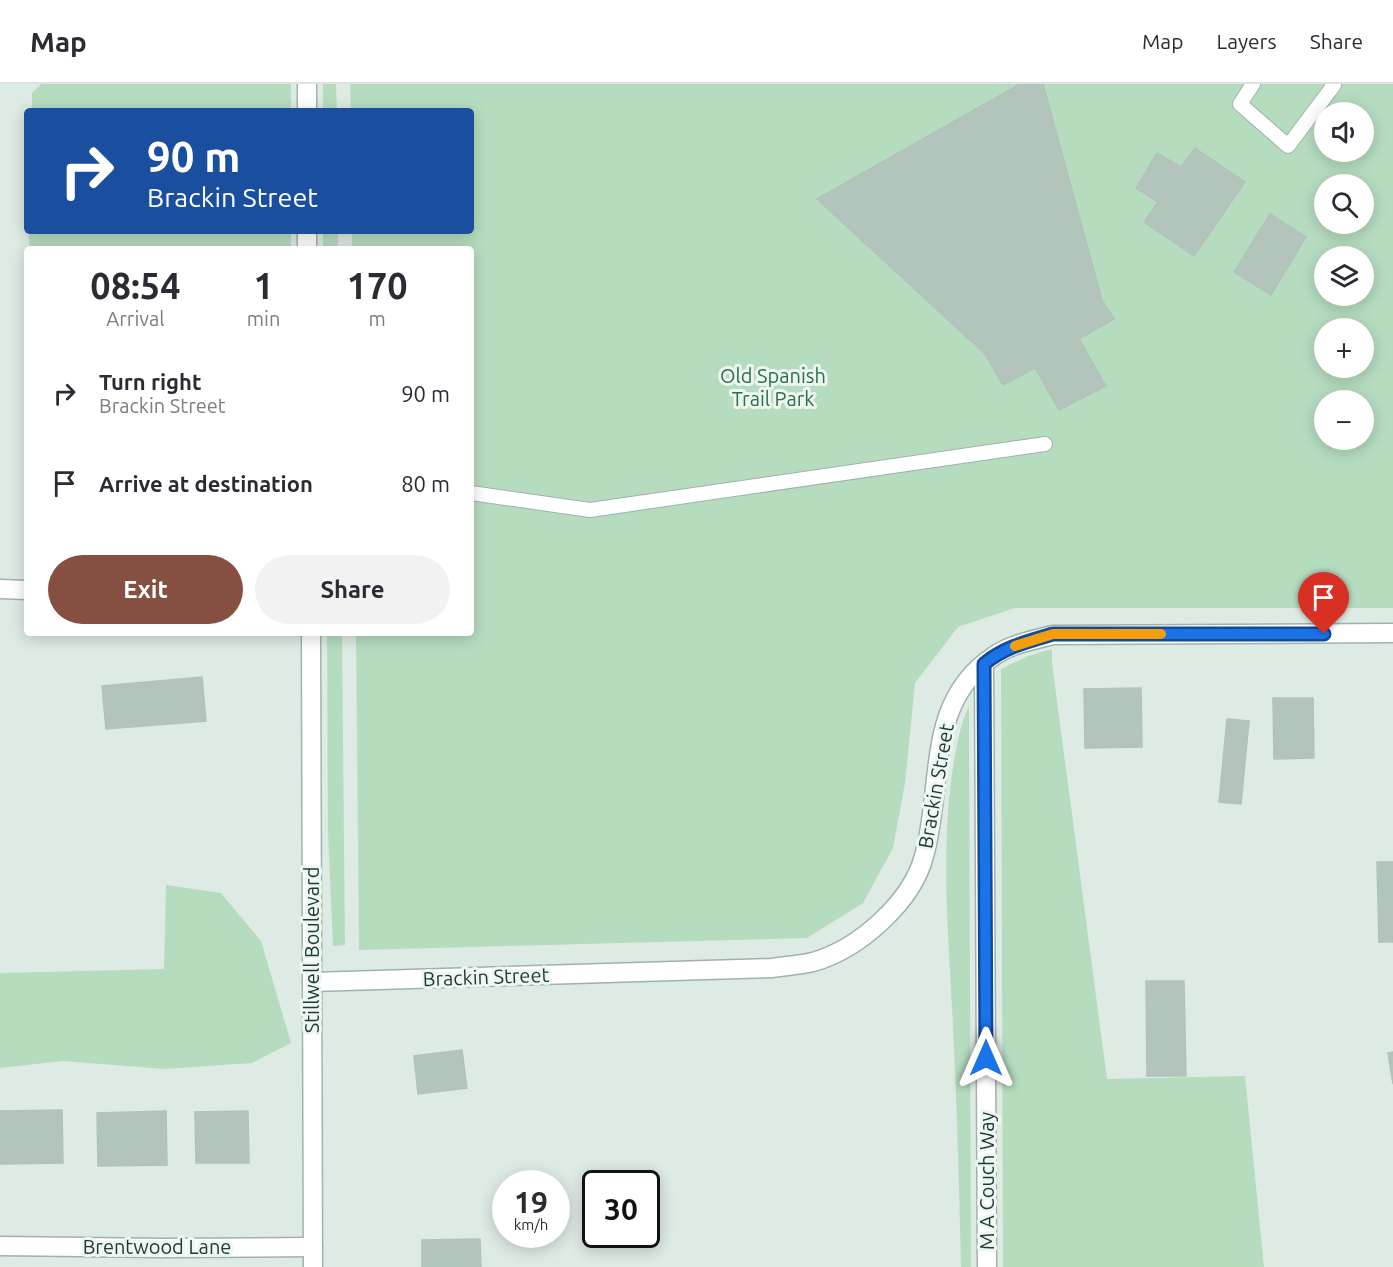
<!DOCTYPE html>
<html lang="en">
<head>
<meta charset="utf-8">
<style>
	body { margin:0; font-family:Ubuntu,sans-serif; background:#f2f2f3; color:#2b2b33; height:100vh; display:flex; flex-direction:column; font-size:22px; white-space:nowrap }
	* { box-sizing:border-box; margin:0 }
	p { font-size:20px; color:#7c7c81 }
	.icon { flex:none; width:33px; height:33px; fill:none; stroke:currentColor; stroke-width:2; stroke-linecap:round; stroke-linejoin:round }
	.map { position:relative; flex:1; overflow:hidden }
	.sheet { position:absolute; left:24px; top:162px; width:450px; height:390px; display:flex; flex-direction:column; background:#fff; border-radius:6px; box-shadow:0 3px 15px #0003 }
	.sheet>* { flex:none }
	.banner { position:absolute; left:24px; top:24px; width:450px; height:126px; border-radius:6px; box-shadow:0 3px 15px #0003; background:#1a4fa0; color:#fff; overflow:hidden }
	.tools { position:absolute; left:1314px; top:18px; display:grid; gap:12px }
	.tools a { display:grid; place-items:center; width:60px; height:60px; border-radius:50%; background:#fff; box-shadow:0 3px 15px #0003; font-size:30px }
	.speed { position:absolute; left:492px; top:1086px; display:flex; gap:12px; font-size:30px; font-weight:700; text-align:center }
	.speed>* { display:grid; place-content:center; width:78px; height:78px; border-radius:50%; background:#fff; box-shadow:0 3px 15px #0003; line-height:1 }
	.speed small { font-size:15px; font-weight:400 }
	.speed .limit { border:3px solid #111; border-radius:9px; background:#fff; color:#111 }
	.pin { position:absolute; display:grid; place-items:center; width:51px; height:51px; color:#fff; margin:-62px -26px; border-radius:50% 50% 50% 0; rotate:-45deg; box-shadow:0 0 6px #0007 }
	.pin .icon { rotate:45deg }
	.me { position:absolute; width:66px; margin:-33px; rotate:0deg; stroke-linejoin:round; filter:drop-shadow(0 0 4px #0008) }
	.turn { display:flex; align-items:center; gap:21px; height:126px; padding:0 24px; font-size:27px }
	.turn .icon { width:78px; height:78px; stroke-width:2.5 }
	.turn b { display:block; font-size:42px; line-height:51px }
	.eta { display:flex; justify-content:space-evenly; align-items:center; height:102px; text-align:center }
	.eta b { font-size:36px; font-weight:600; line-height:42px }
	.button { display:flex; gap:12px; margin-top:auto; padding:12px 24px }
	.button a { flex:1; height:69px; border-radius:36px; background:#854f41; color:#fff; font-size:24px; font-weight:600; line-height:69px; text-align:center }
	.button a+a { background:#f2f2f3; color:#2b2b33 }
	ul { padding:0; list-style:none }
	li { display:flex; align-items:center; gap:18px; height:90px; padding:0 24px }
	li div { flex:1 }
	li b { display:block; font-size:22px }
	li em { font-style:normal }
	header { display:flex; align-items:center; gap:36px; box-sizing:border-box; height:84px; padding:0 30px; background:#fff; border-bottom:2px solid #e1e1e2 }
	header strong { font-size:28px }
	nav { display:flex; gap:33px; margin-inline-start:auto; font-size:21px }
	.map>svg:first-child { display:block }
	.green { fill:#b6dcc0; fill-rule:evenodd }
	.building { fill:#b3c4bd; stroke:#b0c3bb; stroke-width:1.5 }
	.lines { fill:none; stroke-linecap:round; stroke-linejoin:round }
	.lane-casing { stroke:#a1b1ab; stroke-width:16 }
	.street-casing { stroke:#a1b1ab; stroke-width:21 }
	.secondary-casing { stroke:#9db5ac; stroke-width:21 }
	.lane { stroke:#fff; stroke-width:14 }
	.street { stroke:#fff; stroke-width:18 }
	.secondary { stroke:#fff; stroke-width:18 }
	.route-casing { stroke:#114b97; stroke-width:15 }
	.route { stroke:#1a73e8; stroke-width:10 }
	.slow { stroke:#f59e0b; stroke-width:10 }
	.labels { text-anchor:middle; stroke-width:6; stroke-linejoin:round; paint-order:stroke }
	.park-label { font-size:20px; fill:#2a7045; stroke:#eef6f2 }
	.street-label { font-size:20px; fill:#1f3932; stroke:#eef6f2 }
</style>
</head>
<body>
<header>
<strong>Map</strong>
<nav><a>Map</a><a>Layers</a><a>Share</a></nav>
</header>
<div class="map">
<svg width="1393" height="1183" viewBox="0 0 1393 1183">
	<rect width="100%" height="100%" fill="#deeae4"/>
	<path class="green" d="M41,0H291V27H32V9Z
		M323,0H336L337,27H323Z
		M350,0H1393V524H1015L958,543L915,599L905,699L893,764L863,819L807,854L359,866L356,549H471V165H352V147H471V27H351ZM1324,28H1364V68H1324ZM1324,100H1364V140H1324ZM1324,172H1364V212H1324ZM1324,244H1364V284H1324ZM1324,316H1364V356H1324Z
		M28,147H291V165H30Z
		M323,147H338V165H323Z
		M327,549H342L345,861L333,862L328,749Z
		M1052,565V579L1107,995L1245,992L1264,1183H1003L1001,585L1028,572Z
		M969,622L971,1183H961C959,1103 957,1022 953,942C949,861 941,778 951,697C955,671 958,646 969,622Z
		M166,801L221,809L261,857L291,959L252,979L164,985L63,977L0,984V889L164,885Z"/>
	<path class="building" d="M1020,0H1043L1102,216L1114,235L1079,255L1106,302L1059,326L1035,284L1003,301L985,270L817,115Z
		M1195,64L1245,98L1194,172L1144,138L1158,118L1136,104L1157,69L1181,83Z
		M1270,130L1306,153L1271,211L1234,188Z
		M202,593L206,637L106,645L102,602Z
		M1141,604L1142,663L1085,664L1084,605Z
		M1273,614H1313L1314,674L1274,675Z
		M1227,635L1249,637L1241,720L1219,718Z
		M1377,778H1393V858H1379Z
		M1146,897H1184L1186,992H1147Z
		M462,966L467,1004L418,1010L414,972Z
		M1393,968V1000L1388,969Z
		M62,1026L63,1079L0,1080V1027Z
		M166,1027L167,1081L98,1082L97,1029Z
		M248,1027L249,1079H196L195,1028Z
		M480,1155L481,1183H422V1156Z"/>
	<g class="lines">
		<g class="lane-casing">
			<path id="lane" d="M1253,0L1240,20L1288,62L1334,1L1332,0
				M471,409L590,426L1045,360"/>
		</g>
		<g class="street-casing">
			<path id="street" d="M0,505L27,506
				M984,580L987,1183
				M312,898L772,884C786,882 800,881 813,878C859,865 912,818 924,772C944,703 924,618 994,572C1011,560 1034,556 1053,551L1393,549
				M0,1162L163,1164L313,1163"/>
		</g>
		<g class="secondary-casing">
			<path id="secondary" d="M307,0V27
				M307,147V165
				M311,549L313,1183"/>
		</g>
		<use href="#lane" class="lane"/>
		<use href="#street" class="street"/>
		<use href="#secondary" class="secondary"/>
	</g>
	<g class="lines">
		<g class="route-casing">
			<path id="route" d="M986,974L984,580C1004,563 1029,557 1053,550H1324"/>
		</g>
		<use href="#route" class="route"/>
		<path class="slow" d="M1015,562L1053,550H1161"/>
	</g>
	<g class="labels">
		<g class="park-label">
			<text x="773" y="299">Old Spanish<tspan x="773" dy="23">Trail Park</tspan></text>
		</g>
		<g class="street-label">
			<text transform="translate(936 702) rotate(-80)" y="7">Brackin Street</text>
			<text transform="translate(312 866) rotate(-90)" y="7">Stillwell Boulevard</text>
			<text transform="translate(486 893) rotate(-2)" y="7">Brackin Street</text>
			<text transform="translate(987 1097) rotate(-90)" y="7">M A Couch Way</text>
			<text x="157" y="1170">Brentwood Lane</text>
		</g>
	</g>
</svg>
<div class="tools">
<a><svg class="icon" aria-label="sound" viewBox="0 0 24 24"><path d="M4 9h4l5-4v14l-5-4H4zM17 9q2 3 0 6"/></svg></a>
<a><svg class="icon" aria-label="search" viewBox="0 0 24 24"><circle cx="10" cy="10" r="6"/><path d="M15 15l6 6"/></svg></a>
<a><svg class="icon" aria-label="layers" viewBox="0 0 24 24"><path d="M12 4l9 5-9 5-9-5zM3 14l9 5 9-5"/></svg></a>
<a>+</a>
<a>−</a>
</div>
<div class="speed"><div>19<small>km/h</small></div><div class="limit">30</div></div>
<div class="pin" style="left:1324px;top:550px;background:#d93025"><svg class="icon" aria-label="arrive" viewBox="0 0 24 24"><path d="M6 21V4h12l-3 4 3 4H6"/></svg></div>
<svg class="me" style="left:986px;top:974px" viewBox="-20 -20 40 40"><path d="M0-17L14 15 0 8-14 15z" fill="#1a73e8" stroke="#fff" stroke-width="4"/></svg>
<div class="banner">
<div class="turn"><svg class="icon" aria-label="right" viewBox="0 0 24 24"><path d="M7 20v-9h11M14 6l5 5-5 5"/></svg><div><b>90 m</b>Brackin Street</div></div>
</div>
<section class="sheet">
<div class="eta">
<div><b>08:54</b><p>Arrival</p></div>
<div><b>1</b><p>min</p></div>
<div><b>170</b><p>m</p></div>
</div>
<ul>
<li><svg class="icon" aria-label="right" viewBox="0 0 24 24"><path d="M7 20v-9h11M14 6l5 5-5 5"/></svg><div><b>Turn right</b><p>Brackin Street</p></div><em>90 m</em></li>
<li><svg class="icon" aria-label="arrive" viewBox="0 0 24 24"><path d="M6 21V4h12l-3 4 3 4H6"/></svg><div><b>Arrive at destination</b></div><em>80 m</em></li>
</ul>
<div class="button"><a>Exit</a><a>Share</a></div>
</section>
</div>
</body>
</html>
